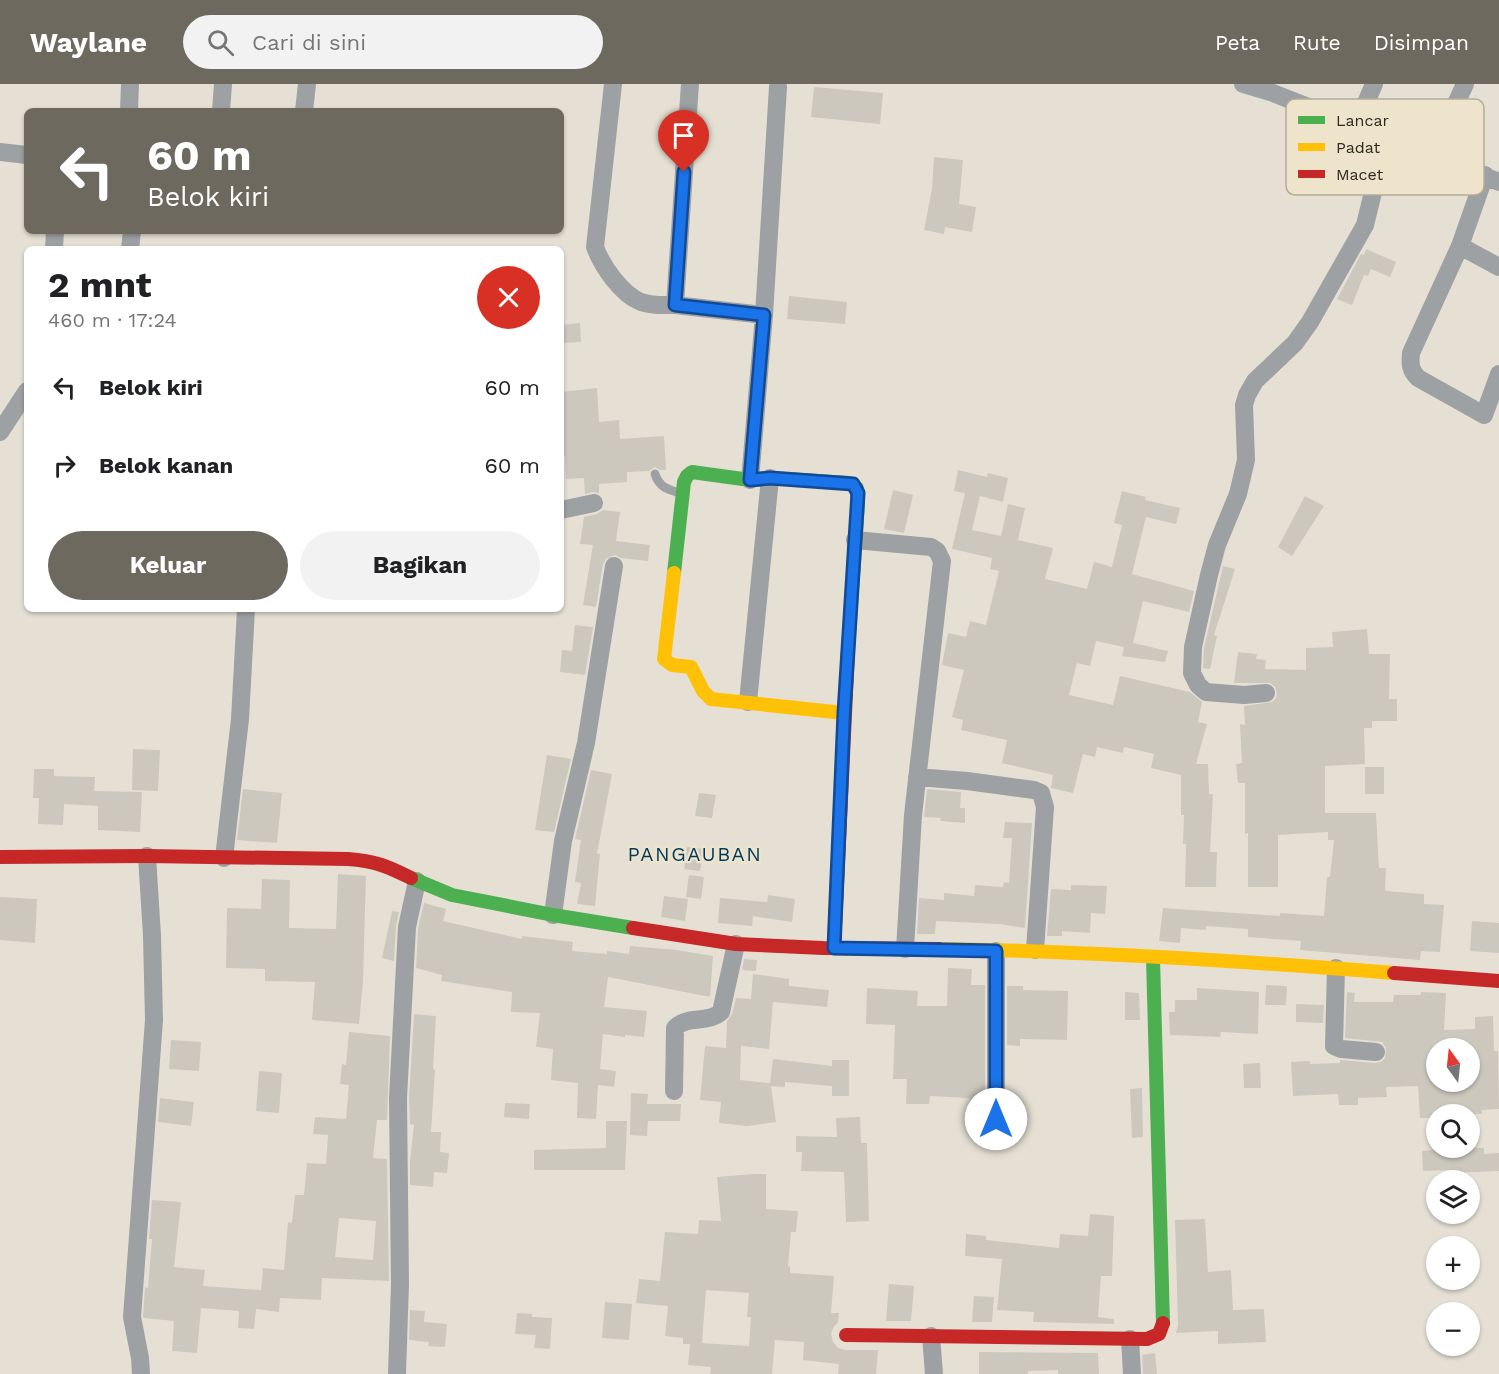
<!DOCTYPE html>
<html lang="id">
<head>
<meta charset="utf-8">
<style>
	body { margin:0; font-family:"Work Sans",sans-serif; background:#f2f2f2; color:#202124; height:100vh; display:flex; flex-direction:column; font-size:22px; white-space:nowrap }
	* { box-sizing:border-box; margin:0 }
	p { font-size:20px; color:#757577 }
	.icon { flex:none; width:33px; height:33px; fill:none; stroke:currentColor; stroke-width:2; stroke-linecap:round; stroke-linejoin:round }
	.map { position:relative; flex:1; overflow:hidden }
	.panel { position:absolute; left:24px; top:162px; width:540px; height:366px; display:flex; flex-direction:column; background:#fff; border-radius:9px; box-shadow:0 2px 4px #0004 }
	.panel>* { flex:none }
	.guide { position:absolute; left:24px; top:24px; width:540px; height:126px; border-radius:9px; box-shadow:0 2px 4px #0004; background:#6e695f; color:#fff; overflow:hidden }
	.needle { width:39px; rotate:345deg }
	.controls { position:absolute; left:1426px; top:954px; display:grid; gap:12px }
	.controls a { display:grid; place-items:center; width:54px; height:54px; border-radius:50%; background:#fff; box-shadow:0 2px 4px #0004; font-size:30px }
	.pin { position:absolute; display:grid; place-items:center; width:51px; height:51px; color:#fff; margin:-62px -26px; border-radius:50% 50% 50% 0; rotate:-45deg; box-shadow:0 0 6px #0007 }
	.pin .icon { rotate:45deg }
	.me { position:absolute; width:66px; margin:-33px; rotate:0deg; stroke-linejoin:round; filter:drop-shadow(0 0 4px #0008) }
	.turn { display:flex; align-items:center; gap:21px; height:126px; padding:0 24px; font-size:27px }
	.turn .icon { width:78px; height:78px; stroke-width:2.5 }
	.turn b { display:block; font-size:42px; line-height:51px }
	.round { display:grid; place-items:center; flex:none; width:63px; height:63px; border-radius:32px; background:#f2f2f2 }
	.overview { display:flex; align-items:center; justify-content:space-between; height:102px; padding:0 24px }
	h1 { font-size:36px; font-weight:700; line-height:45px }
	.primary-button { display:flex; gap:12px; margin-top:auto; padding:12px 24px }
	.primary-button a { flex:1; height:69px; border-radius:36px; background:#6e695f; color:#fff; font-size:24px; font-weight:700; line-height:69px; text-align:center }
	.primary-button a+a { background:#f2f2f2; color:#202124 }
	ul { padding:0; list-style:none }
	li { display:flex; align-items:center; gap:18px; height:78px; padding:0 24px }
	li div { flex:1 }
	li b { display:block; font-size:22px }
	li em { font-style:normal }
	header { display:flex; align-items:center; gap:36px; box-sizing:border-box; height:84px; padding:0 30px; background:#6e695f; color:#fff }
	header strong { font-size:28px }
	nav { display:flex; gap:33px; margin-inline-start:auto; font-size:21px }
	.search { width:420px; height:54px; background:#f2f2f2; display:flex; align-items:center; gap:15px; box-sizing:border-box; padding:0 21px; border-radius:33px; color:#757577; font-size:22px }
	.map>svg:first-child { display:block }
	.building { fill:#cdc8be; fill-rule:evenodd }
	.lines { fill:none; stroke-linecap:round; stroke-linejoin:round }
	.lane { stroke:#9ea1a3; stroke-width:9 }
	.street { stroke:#9ea1a3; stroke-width:18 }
	.fast { stroke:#4caf50; stroke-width:14 }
	.slow { stroke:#ffc107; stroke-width:14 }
	.jam { stroke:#c62828; stroke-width:14 }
	.route-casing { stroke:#114b97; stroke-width:15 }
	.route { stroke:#1a73e8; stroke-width:10 }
	.labels { text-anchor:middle; stroke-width:4.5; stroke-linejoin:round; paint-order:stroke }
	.quarter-label { font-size:20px; letter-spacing:1.5px; fill:#003a5b; stroke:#eee4cc }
	.key { fill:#eee4cc; stroke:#b4ac98; stroke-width:1.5 }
	.key-label { font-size:16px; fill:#2d2920 }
</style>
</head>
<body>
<header>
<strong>Waylane</strong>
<div class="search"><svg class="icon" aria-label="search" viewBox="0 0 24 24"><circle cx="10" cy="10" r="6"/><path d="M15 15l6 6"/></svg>Cari di sini</div>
<nav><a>Peta</a><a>Rute</a><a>Disimpan</a></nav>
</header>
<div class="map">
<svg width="1499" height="1290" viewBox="0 0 1499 1290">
	<rect width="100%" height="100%" fill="#e6e0d4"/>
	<path class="building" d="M814,3L883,9L880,40L811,33Z
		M934,73L963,76L959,120L976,123L972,148L945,143L944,150L924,146L932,105Z
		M1366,165L1396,178L1390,193L1371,185L1368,192L1364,191L1352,221L1337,215L1361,170L1364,171Z
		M789,212L847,218L845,240L787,235Z
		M580,239L581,258L561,259V241Z
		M597,304L599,338L619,336L620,355L664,352L666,386H660L655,383L649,387L627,388V398L599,400V409L592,408L585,410L584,394L566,395L565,372H561V308Z
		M958,386L987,393L988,389L1008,394L1003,418L980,412L972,446L1001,452L1008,420L1025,424L1018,456L1053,464L1045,495L1087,505L1094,478L1112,483L1122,441L1114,439L1122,407L1146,413L1145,416L1180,424L1176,440L1146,433L1132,490L1194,507L1189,528L1143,517L1133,559L1168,567L1165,578L1122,572L1124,563L1096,557L1090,582L1077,579L1069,611L1113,621L1120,592L1190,608L1202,618L1198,638L1207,640L1196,680H1208L1209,710H1213L1210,768H1217L1216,803H1185L1186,760H1183L1184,731H1181V691L1151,684L1154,670L1124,663L1123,669L1097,663L1095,673L1083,670L1073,709L1051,704L1053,691L1002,679L1007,656L961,646L963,636L952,633L964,586L942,581L948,549L966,553L970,537L986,541L999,487L990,485L992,474L952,465L965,409L954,407Z
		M893,406L913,411L904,449L884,445Z
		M1305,412L1324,422L1292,472L1278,463Z
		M603,426L620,428L616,457L650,461L648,477L621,474L615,471L606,475L603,480L596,523L583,521L593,461L580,460L584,433L597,430Z
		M1223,482L1235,485L1214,551L1217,552L1210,585L1203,584L1204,564Z
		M575,541L593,543L585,591L560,588L562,566L572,567Z
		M1367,545L1369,570H1390L1389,615H1397V637H1372V644H1364L1365,680L1325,682V729H1376L1379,784H1386L1385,807L1424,810V820L1444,821L1440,868L1421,867L1420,876L1300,866L1301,857L1248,853V845L1206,842V846L1181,844L1180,859L1159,857L1163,824L1280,832V829L1324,832L1327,793H1330L1334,756H1328V748L1278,751V803H1248V749L1245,750V699H1238L1236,680L1242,679L1240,640L1245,641L1244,622L1272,618L1276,614L1277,609L1275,603L1270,599H1234L1238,568L1257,570L1256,575L1266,576L1265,585L1306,586V564L1333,563L1332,548Z
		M133,665L160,666L158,707L132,706Z
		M547,671L571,675L554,748L535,746Z
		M1365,683H1384V710H1365Z
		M34,685H54V692L95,693L94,707L142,708L140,748L98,746V722L64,720L63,741L38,740L39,714H33Z
		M591,686L612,690L597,770H600L595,822L577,820L581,799L575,798L581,756L575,755Z
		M243,705L282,709L277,759L237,756Z
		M927,705L961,708L960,724H965V739L940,737L941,734L924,733Z
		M699,709L716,711L712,734L695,732Z
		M1005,738L1032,739L1025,844L1000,840L936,837L935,850H917L919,814L944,816V809L974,812L975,801L1003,803L1004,798L1009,799L1012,754H1003Z
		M687,763L704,765L700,787L684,785Z
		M338,790L366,792L363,897L359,940L312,936L315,898L265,897V885L226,884L227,824L261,825L262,795L290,796L289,844L336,845Z
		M689,791L704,793L701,815L686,813Z
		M1071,801L1107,802L1105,830L1091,829L1090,849L1062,847V852H1047L1051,805L1071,806Z
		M768,811L795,815L792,838L753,832L752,842L718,839L720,814L767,818Z
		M664,812L688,815L685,837L661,833Z
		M0,813L37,815L35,859L0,856Z
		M424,819L446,825L443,837L522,855V852L573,858L572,867L607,870V867L629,870L630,862L677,866L713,872L710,913L608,893L604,923L647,927L644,953L625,951V953L603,950L600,985L616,987L614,1003L598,1001L596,1035L577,1034L578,999L551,996L553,965L536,963L540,929L511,928L512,908L441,897L442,891L416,884L418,844Z
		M392,827L399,828L396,842L394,877L382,874Z
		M1472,837L1499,839V869L1470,867Z
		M744,875L757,876L756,887L742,886Z
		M948,884L972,885L971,901H985V1035L989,1043L988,1049L969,1048L970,1014L930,1012L929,1020H906L907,995H893L895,941L866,940L867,904L918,907L917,922H947Z
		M753,890L789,895V902L829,906L827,923L773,918L769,965L741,962L740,996L770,999L773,975L832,982V976H849V1012H832V1002L785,998V1003L771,1002L776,1038L747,1042L719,1039L721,1018L700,1016L705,962L726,964L727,937L732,930L736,914L751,915Z
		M1266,901L1287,902L1286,921H1265Z
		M1007,902H1023V906L1068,907L1067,956L1020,955V962L1007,961Z
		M1197,904L1259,908L1258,950L1221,948L1220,953L1170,951L1169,928H1175V916H1197Z
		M1125,908L1139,909L1140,936H1125Z
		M1347,908L1355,909L1354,918H1393L1394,911H1421V908L1446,909L1444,946L1475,945V933L1493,932L1494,967H1498L1499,1025L1482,1026V1030H1437V1034H1420L1418,1002L1386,1003L1387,1013L1358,1014V1021H1339L1338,1010L1293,1012L1291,978L1310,977V980L1340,979V976L1375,979L1381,978L1385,974L1386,964L1382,958L1345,954ZM1435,964H1470V998H1436Z
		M1296,920L1324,921L1323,939L1296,938Z
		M414,930L436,932L433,985L435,986L431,1048H441L440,1068L449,1069L447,1089L434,1088L433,1103L410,1101V1077L414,1041L410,1040L409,1014Z
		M349,948L390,952L387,1036H377L373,1074L387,1075L389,1197L322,1194L321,1216L280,1214L279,1228L256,1225L254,1245L238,1244L239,1227L201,1224L197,1269L172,1267L174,1237L144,1234L143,1232L145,1203L148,1204L152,1155H149L152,1116L181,1118L174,1183L205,1186L203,1202L261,1206L263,1184L284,1186L288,1138L292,1139L295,1111H304L307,1079L326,1080L328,1051L313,1050L315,1033L346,1035L349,1001L340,1000L342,980L346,981ZM339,1134L376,1137L373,1176L335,1173Z
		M171,956L201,958L199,987L169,985Z
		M1260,979L1261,1004H1244L1243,980Z
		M259,987L282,989L279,1029L256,1027Z
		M1142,1004L1143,1053L1132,1054L1130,1005Z
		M631,1009L648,1010L647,1020H681L680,1037H648L647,1052L630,1051Z
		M160,1014L194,1018L191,1042L158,1038Z
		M505,1019L530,1020L529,1035L504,1033Z
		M860,1033L861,1059H867L869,1137L846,1138L844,1088L801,1087L802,1068H796V1052L837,1053L836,1034Z
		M606,1037H627L625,1086H534V1066L606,1064Z
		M1433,1064H1484V1070L1499,1069V1087L1451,1089V1086L1423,1087L1422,1067L1433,1066Z
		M753,1090H766V1125L798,1127L796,1148H791L788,1182L790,1183V1189L834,1192L831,1229H839L838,1238L833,1244L831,1250L833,1258L838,1264L845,1266H878L876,1290H838L839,1280L803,1276L804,1258L775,1256L772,1290H710L711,1283L688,1281L690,1260H683V1254L665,1252L668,1222L636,1219L639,1195L660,1197L665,1148L698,1150L699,1136L721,1137L717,1093ZM706,1206L749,1209L747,1233H751L749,1262L702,1259Z
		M1090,1130L1114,1132L1112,1192H1101L1098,1233L1114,1235V1240L1033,1238L1034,1228L997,1226L1002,1175L965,1172L966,1150L986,1152V1156L1059,1164L1060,1150L1088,1152Z
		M1205,1135L1208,1188L1231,1186L1233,1226L1264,1225L1266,1258L1218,1260V1247L1176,1249L1178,1241L1175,1136Z
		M889,1200L914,1202L911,1237H886Z
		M974,1212L994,1213L992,1238H972Z
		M605,1218L632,1220L629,1256L602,1254Z
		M410,1226L425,1227L424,1238L447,1240L445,1263L428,1262L429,1258L409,1256Z
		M517,1229L532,1230V1233L552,1234L550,1265L534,1264L536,1251L515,1250Z
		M979,1268L1098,1269L1099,1290H1058V1286L1028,1287V1290H979Z
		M1155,1269L1157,1290H1143L1142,1271Z"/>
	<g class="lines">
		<path class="lane" d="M655,390C659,403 668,406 681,409"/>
		<path class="street" d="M613,0L595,163C602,182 621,210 641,218C652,222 664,221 675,221
			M690,0L675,221L764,231
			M1243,0L1273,9L1499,98
			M129,27L130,0
			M221,27L223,0
			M304,27L307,0
			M1356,42L1374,0
			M0,68L27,71
			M1432,72L1465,0
			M1485,91L1460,162L1411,269C1410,280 1410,286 1418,294L1484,331L1499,290
			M1460,162L1499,183
			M54,165L55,147
			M130,165L132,147
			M0,348L27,307
			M750,396L764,231L778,3
			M561,426L594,419
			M855,456L931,463L937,467L942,477L913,731L905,865
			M1266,609L1244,611L1206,608L1198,601L1192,589L1193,563L1209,491L1217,461L1238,410L1246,376L1244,321L1247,311L1255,297L1295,259L1310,238L1365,141L1386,55
			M748,618L770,394
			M917,693L967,697L1034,706L1041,709L1045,723L1035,866
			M224,774L240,635L246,525
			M553,831L563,757L586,659L614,482
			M996,867V1035
			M1336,884L1334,962L1341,965L1376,968
			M674,1007L675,944C687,931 708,940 721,928L736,860
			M931,1252L934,1290
			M1130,1255L1132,1290
			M141,1290L140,1274L132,1233L154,936L152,852L147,772
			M397,1290L400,1200L398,1014L407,843L417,797"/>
		<path class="fast" d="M674,489L684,398L687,392L692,388L750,396L770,394L849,399L857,404L858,419L848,566
			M411,794L452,811L553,831L633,844
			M1153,874L1163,1239"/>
		<path class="slow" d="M674,489L664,575L672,581L691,583L703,607L711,615L844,629
			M939,865C1091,867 1243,877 1394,889"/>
		<path class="jam" d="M0,773L147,772L348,775C375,777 387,782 411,794
			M633,844L736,860L823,864L939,865
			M834,864L848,566
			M1394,889L1499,897
			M846,1251L1147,1255L1159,1250L1163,1239"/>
	</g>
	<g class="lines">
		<g class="route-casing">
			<path id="route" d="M684,88L675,221L764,231L750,396L770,394L853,400L858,409L844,629L834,864L996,867V1035"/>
		</g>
		<use href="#route" class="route"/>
	</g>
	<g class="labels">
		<g class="quarter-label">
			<text x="695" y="777">PANGAUBAN</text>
		</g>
	</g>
	<rect x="1286" y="15" width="198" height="96" rx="9" class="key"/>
	<rect x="1298" y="32" width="27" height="8" fill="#4caf50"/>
	<rect x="1298" y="59" width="27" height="8" fill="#ffc107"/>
	<rect x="1298" y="86" width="27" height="8" fill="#c62828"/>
	<g class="key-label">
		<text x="1336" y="42">Lancar</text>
		<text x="1336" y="69">Padat</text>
		<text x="1336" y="96">Macet</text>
	</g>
</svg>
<div class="controls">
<a><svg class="needle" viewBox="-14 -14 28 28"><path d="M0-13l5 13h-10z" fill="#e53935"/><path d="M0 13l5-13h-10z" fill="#757577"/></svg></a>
<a><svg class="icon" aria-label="search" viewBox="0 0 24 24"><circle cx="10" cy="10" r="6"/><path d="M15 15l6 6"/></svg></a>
<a><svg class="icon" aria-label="layers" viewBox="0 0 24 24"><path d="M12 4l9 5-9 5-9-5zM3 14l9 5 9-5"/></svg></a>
<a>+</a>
<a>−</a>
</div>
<div class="pin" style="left:684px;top:88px;background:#d93025"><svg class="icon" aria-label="arrive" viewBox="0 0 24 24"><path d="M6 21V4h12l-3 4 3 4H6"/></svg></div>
<svg class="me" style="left:996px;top:1035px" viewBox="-20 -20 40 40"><circle r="19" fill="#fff"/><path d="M0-13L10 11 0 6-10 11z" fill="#1a73e8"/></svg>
<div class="guide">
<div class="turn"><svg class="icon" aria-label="left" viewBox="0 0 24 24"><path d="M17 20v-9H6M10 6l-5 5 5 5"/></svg><div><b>60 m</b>Belok kiri</div></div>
</div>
<section class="panel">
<div class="overview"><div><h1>2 mnt</h1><p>460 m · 17:24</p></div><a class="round" style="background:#d93025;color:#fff"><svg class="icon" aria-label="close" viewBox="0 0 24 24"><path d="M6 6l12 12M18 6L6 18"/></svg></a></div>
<ul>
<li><svg class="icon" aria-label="left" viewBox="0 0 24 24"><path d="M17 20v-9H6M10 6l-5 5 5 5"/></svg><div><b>Belok kiri</b></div><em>60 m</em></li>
<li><svg class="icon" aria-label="right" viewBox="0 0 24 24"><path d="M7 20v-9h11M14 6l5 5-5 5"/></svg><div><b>Belok kanan</b></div><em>60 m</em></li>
</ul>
<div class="primary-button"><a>Keluar</a><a>Bagikan</a></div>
</section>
</div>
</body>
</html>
